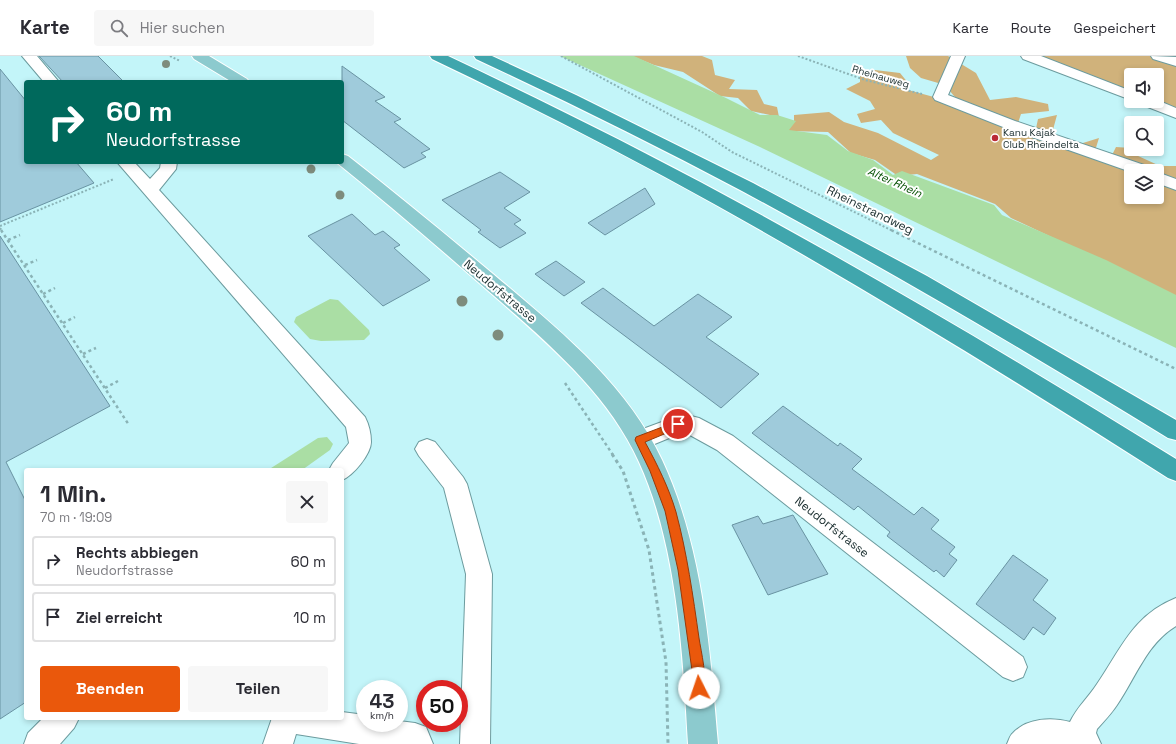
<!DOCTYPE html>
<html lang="de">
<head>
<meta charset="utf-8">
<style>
	body { margin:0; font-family:"Space Grotesk",sans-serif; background:#f7f7f7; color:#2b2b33; height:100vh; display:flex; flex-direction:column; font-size:15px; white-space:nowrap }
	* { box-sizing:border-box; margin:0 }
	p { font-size:13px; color:#7c7c81 }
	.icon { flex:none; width:22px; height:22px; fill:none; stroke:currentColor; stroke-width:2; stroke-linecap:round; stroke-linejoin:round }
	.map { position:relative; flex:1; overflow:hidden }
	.side { position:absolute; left:24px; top:412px; width:320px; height:252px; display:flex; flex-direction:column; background:#fff; border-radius:4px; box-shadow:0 2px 6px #0003 }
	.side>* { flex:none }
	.top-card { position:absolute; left:24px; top:24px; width:320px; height:84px; border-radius:4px; box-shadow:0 2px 6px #0003; background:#00695c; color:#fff; overflow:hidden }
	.buttons { position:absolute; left:1124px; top:12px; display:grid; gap:8px }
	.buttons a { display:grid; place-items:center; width:40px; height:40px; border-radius:4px; background:#fff; box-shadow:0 2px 6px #0003; font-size:20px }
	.speed { position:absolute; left:356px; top:624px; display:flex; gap:8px; font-size:20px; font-weight:700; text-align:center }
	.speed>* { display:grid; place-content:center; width:52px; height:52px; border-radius:50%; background:#fff; box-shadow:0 2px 6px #0003; line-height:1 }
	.speed small { font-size:10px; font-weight:400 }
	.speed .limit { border:6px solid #d22; background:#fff; color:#111 }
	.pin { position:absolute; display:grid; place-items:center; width:34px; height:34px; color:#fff; margin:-17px; border:2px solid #fff; border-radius:50%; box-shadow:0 1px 4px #0007 }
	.me { position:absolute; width:44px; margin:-22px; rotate:356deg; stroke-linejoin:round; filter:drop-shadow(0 0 3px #0008) }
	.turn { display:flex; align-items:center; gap:14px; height:84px; padding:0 16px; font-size:18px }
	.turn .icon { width:52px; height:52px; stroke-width:2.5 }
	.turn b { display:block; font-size:28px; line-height:34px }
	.round { display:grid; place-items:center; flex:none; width:42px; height:42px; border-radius:4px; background:#f7f7f7 }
	.head { display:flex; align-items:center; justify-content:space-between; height:68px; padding:0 16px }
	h1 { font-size:24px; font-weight:700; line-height:30px }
	.primary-button { display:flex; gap:8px; margin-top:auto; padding:8px 16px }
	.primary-button a { flex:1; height:46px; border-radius:4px; background:#ea580c; color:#fff; font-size:16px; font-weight:700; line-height:46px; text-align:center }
	.primary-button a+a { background:#f7f7f7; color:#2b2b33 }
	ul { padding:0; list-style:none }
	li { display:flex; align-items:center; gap:12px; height:50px; margin:0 8px 6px; padding:0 8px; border:2px solid #e1e1e2; border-radius:4px }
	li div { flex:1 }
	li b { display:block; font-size:15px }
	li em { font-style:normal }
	header { display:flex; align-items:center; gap:24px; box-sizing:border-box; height:56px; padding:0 20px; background:#fff; border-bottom:1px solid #e1e1e2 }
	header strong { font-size:19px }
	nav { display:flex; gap:22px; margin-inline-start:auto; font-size:14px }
	.search { width:280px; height:36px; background:#f7f7f7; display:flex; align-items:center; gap:10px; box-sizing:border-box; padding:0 14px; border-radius:4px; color:#7c7c81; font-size:15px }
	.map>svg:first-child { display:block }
	.green { fill:#d0b27b; fill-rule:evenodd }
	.water { fill:#aadea4 }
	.building { fill:#9fcbdb; stroke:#6993a2 }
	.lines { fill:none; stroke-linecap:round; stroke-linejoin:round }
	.minor-casing { stroke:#6c9b9e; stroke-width:2 }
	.major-casing { stroke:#fff; stroke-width:2 }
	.highway-casing { stroke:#fff; stroke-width:2 }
	.path-far2 { stroke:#8ab3b6; stroke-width:2; stroke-dasharray:2 2; stroke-linecap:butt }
	.path-far1 { stroke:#8ab3b6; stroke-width:2.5; stroke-dasharray:3 3; stroke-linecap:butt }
	.path { stroke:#8ab3b6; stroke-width:3; stroke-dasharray:3.5 3.5; stroke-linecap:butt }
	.minor { fill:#fff; fill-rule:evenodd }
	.major { fill:#8ccace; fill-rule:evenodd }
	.highway { fill:#40a6ad; fill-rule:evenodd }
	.tree { fill:#7e8c7d }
	.route { fill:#ea580c; stroke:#983908 }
	.poi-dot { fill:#ba2936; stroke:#fff; stroke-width:1.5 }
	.labels { text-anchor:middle; stroke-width:4; stroke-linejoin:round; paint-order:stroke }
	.far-street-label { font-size:10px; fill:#172b2c; stroke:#fff }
	.far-poi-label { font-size:10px; fill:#172b2c; stroke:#fff; text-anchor:start }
	.far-water-label { font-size:11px; font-style:italic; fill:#044f00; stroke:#fff }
	.street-label { font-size:12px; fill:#172b2c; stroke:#fff }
</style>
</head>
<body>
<header>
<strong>Karte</strong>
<div class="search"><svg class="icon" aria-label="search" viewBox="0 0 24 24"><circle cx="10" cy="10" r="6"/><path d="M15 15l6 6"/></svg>Hier suchen</div>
<nav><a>Karte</a><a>Route</a><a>Gespeichert</a></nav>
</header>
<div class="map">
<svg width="1176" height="688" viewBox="0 0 1176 688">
	<rect width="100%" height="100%" fill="#c3f5f9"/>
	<path class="green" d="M632,0H702L712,4L715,19L735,24L729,33L757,34L764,48L777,51L779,61L751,55L738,42L720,40L683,16L654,9Z
		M906,0H948L976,17L990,44L1016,41L1048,48L1049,55L1021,58L1017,70L1035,77L1038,63L1057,59L1051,81L1070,91L1099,82L1094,98L1111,101L1116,91L1131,92V93H1135L1136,99L1160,110H1176V240L1011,162L995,148L917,118L898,120L875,104L851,97L828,76L786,75L794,65V59L829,56L844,66L878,77L931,104L939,99L893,77L881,64L861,67L857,58L875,53L870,45L846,33L860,26V20L875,14L900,17L909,28L897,31L967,50L954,40L945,29L921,22L910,12ZM1131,115H1157V141H1131Z
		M1034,0H1151L1176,9V53L1157,45V19H1131V36Z"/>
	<path class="water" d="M560,0H634L726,42L760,59H777L796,65L789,74L827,79L848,95L873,104L893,119L902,115L994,149L1002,159L1106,204L1176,239V292L760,91Z
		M330,243L338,244L369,274L370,278L364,284L321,285L310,283L294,266L296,261Z
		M327,381L333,388L330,394L302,414H268L318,382Z"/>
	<path class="building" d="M39,0H98L124,26H63Z
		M342,10L385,41L375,45L401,63L394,66L430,93L421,97L426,101L404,112L342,64Z
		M0,13L26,45V106H76L94,127L0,166Z
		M500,116L530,136L504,152L521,164L514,168L526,177L500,192L478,176L481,174L442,144Z
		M645,132L655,148L605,179L588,167Z
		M352,158L375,179L383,175L400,189L394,192L430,224L383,250L308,180Z
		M0,180L110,350L6,406L26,446V646L0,663Z
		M556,205L585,226L564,240L535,218Z
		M603,232L654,270L698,238L732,261L706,281L759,318L721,352L581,247Z
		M783,350L838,390L840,387L862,403L852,413L914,459L922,451L939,464L931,473L955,491L949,498L957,504L944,521L936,514L934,516L887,480L890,476L858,450L854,454L752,377Z
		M793,459L828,518L768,539L732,469L758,460L763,468Z
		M1013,499L1048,524L1033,544L1056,562L1044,579L1033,571L1024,584L976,548Z"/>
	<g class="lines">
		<g class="minor-casing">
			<path id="minor" d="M22,0H37L59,26H44Z
				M951,0H965L948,39L1015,65L1150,111L1152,115L1131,116L1003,71L935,44L933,41Z
				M1021,0H1041L1131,35V44L1023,3Z
				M1151,0L1176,1V10L1153,3Z
				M1157,44L1176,52V62L1140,48L1137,45Z
				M117,106H134L150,123L160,112L161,106H177L176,113L159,134L365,361C369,369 371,377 371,386C371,398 353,420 342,424V414H329L333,407L349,387L346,371Z
				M1157,116L1176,123V134L1157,127Z
				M678,360H691L699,362L733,380L1023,601L1027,611L1023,621L1013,625L1003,621L717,394L688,378H679L640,394L632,391L629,384L632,377Z
				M427,383L435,386L463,421L467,428L492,518L490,688H460L466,518L444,432L419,400L415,393L419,386Z
				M1176,542V570C1147,587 1135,623 1117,649C1111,658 1104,665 1097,673L1096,677L1101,688H1007C1009,684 1010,679 1013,677C1027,662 1052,661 1070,666C1077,651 1088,642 1097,628C1121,593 1133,559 1176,542Z
				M342,656L365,659V667H399V665L415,667L426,671L433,688H359L296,678L293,688H263L272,662H342Z
				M43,662H79L74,672L60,688H24L28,677Z"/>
		</g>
		<g class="major-casing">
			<path id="major" d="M192,0H209L247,23L249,26H232L194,3Z
				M342,98L348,100C397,138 445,178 493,218C557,272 626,327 662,404C703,492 710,593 718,688H688C683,597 677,489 639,406C607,335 542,282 485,232C436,189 387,147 336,106H342Z"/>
		</g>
		<g class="highway-casing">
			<path id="highway" d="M430,0H448C543,45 636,91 728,141C880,223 1029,312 1176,403V425L1168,422C1019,327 870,235 716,149C623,97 528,49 432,3Z
				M474,0H492L576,39L753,127L927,220L1176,364V384L1168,382C1028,296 887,213 742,135C655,89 566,45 476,3Z"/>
		</g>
		<path class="path-far2" d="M170,0L180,5
			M561,0L702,76L732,96L893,175
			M798,0L865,24L922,38
			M0,170L114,123
			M0,172L2,175"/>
		<path class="path-far1" d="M1,174L129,369
			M891,174L1176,313
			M8,184L20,179
			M25,209L37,204
			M43,238L55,232
			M63,267L75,261
			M83,298L96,292
			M565,327L613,399
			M105,332L118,325"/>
		<path class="path" d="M612,398L623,415L649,494L666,606L668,688"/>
		<use href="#minor" class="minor"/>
		<use href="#major" class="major"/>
		<use href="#highway" class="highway"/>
	</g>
	<g class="tree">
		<circle cx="166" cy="8" r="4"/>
		<circle cx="311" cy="113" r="4.5"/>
		<circle cx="340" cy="139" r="4.5"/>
		<circle cx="462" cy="245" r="5.5"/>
		<circle cx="498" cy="279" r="5.5"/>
	</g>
	<path class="route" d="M678,365L681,366L682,368L681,371L645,386C657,408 669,432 676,456C687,497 693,540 699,582C701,595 708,624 703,636L699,638L695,636L678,514L665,455L650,415L635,384L636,381Z"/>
	<circle class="poi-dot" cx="995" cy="82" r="4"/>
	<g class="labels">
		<g class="far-street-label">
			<text transform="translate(881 20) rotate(16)" y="4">Rheinauweg</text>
		</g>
		<g class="far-poi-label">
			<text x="1003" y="80">Kanu Kajak<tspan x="1003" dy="12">Club Rheindelta</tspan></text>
		</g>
		<g class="far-water-label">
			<text transform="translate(895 126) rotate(24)" y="4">Alter Rhein</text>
		</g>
		<g class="street-label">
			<text transform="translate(870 154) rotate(26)" y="4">Rheinstrandweg</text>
			<text transform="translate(500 235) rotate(40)" y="4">Neudorfstrasse</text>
			<text transform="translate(832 471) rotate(38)" y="4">Neudorfstrasse</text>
		</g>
	</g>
</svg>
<div class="buttons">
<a><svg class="icon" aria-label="sound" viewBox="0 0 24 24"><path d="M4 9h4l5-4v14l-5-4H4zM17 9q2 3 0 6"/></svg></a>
<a><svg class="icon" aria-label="search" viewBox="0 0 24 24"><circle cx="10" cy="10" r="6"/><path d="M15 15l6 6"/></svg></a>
<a><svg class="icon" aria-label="layers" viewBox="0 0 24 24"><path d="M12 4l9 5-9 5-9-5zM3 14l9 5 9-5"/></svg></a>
</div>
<div class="speed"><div>43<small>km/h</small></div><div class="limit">50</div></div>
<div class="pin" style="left:678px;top:368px;background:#d93025"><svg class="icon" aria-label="arrive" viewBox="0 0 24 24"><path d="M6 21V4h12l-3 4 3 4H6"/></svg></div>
<svg class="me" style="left:699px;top:632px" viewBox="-20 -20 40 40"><circle r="19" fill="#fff"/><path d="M0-13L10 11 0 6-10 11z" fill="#ea580c"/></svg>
<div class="top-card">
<div class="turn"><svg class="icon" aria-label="right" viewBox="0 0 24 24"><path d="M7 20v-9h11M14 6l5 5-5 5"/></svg><div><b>60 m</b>Neudorfstrasse</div></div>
</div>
<section class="side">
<div class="head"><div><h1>1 Min.</h1><p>70 m · 19:09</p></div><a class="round"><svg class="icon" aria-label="close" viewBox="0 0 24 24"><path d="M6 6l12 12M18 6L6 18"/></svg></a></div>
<ul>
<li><svg class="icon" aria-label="right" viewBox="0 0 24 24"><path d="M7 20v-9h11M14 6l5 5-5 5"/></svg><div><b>Rechts abbiegen</b><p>Neudorfstrasse</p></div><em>60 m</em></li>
<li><svg class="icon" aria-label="arrive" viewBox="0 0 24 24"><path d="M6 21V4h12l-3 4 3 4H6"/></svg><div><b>Ziel erreicht</b></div><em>10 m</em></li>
</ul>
<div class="primary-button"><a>Beenden</a><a>Teilen</a></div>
</section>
</div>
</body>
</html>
